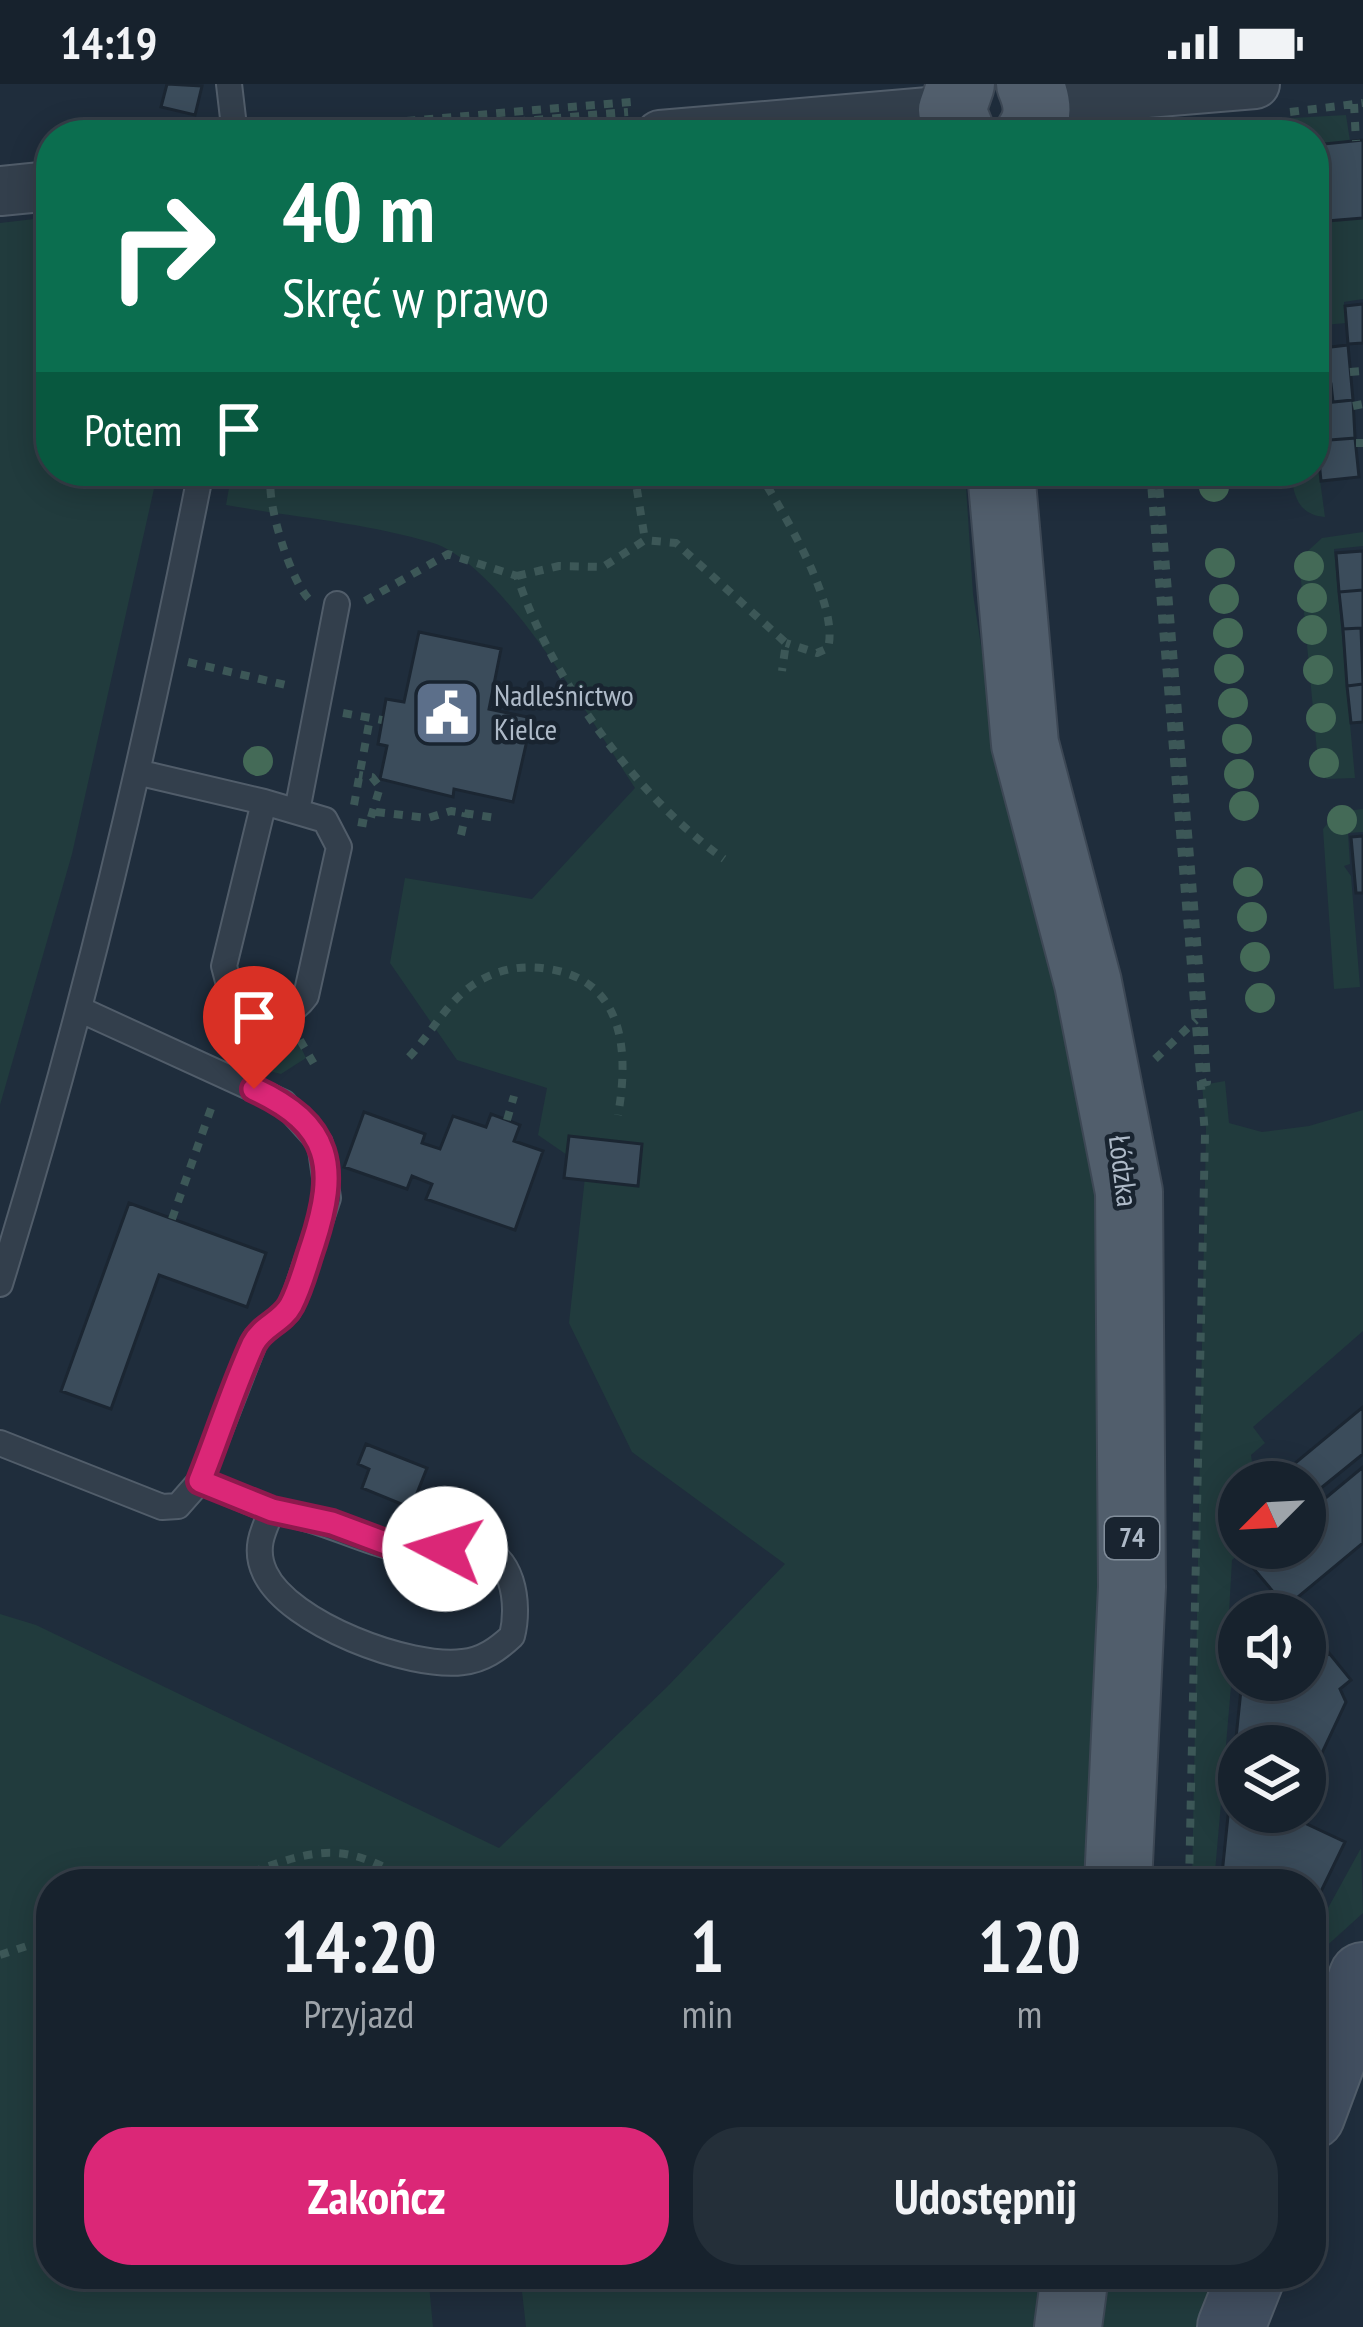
<!DOCTYPE html>
<html lang="pl">
<head>
<meta charset="utf-8">
<style>
	body { margin:0; font-family:"PT Sans Narrow",sans-serif; background:#242f39; color:#f1f3f6; height:100vh; display:flex; flex-direction:column; font-size:45px; white-space:nowrap }
	* { box-sizing:border-box; margin:0 }
	p { font-size:39px; color:#9ea4aa }
	.icon { flex:none; width:66px; height:66px; fill:none; stroke:currentColor; stroke-width:2; stroke-linecap:round; stroke-linejoin:round }
	.map { position:relative; flex:1; overflow:hidden }
	.sheet { position:absolute; left:36px; top:1785px; width:1290px; height:420px; display:flex; flex-direction:column; background:#17222d; border-radius:48px; box-shadow:0 6px 30px #0003,0 0 0 3px #363f49 }
	.sheet>* { flex:none }
	.guide { position:absolute; left:36px; top:36px; width:1293px; height:366px; border-radius:48px; box-shadow:0 6px 30px #0003,0 0 0 3px #363f49; background:#0b6e4f; color:#fff; overflow:hidden }
	.needle { width:78px; rotate:246deg }
	.buttons { position:absolute; left:1218px; top:1377px; display:grid; gap:24px }
	.buttons a { display:grid; place-items:center; width:108px; height:108px; border-radius:50%; background:#17222d; box-shadow:0 6px 30px #0003,0 0 0 3px #363f49; font-size:60px }
	.pin { position:absolute; display:grid; place-items:center; width:102px; height:102px; color:#fff; margin:-123px -51px; border-radius:50% 50% 50% 0; rotate:-45deg; box-shadow:0 0 12px #0007 }
	.pin .icon { rotate:45deg }
	.me { position:absolute; width:132px; margin:-66px; rotate:275deg; stroke-linejoin:round; filter:drop-shadow(0 0 9px #0008) }
	.turn { display:flex; align-items:center; gap:42px; height:252px; padding:0 48px; font-size:54px }
	.turn .icon { width:156px; height:156px; stroke-width:2.5 }
	.turn b { display:block; font-size:84px; line-height:102px }
	.then { display:flex; align-items:center; height:114px; padding:0 48px; background:#0003; gap:24px; font-size:45px }
	.eta { display:flex; justify-content:space-evenly; align-items:center; height:204px; text-align:center }
	.eta b { font-size:72px; font-weight:800; line-height:84px }
	.button { display:flex; gap:24px; margin-top:auto; padding:24px 48px }
	.button a { flex:1; height:138px; border-radius:48px; background:#db2777; color:#fff; font-size:48px; font-weight:800; line-height:138px; text-align:center }
	.button a+a { background:#242f39; color:#f1f3f6 }
	.status { display:flex; justify-content:space-between; align-items:center; height:84px; padding:0 60px; background:#17222d; direction:ltr }
	.status svg { height:33px; fill:currentColor }
	.map>svg:first-child { display:block }
	.green { fill:#213b3d }
	.building { fill:#3b4c5b; stroke:#1b2632; stroke-width:3 }
	.lines { fill:none; stroke-linecap:round; stroke-linejoin:round }
	.lane-casing { stroke:#515d6a; stroke-width:28 }
	.street-casing { stroke:#515d6a; stroke-width:52 }
	.secondary-casing { stroke:#515d6a; stroke-width:70 }
	.primary-casing { stroke:#3d4855; stroke-width:70 }
	.path { stroke:#3c5757; stroke-width:8; stroke-dasharray:9 9; stroke-linecap:butt }
	.lane { stroke:#333f4c; stroke-width:24 }
	.street { stroke:#333f4c; stroke-width:48 }
	.secondary { stroke:#414e5f; stroke-width:66 }
	.primary { stroke:#515e6c; stroke-width:66 }
	.tree { fill:#446a57 }
	.route-casing { stroke:#8e194d; stroke-width:30 }
	.route { stroke:#db2777; stroke-width:21 }
	.labels { text-anchor:middle; stroke-width:9; stroke-linejoin:round; paint-order:stroke }
	.shield { fill:#192430; stroke:#818d9a; stroke-width:3 }
	.shield-label { font-size:27px; font-weight:bold; fill:#aebac8 }
	.poi-label { font-size:30px; fill:#aebac8; stroke:#192430; text-anchor:start }
	.street-label { font-size:30px; fill:#aebac8; stroke:#192430 }
</style>
</head>
<body>
<div class="status"><b>14:19</b><svg viewBox="0 0 49 12"><path d="M0 12V9h3v3zM5 12V6h3v6zM10 12V3h3v9zM15 12V0h3v12zM26 1h20v11H26zM47 4h2v5h-2z"/></svg></div>
<div class="map">
<svg width="1363" height="2243" viewBox="0 0 1363 2243">
	<rect width="100%" height="100%" fill="#1f2d3c"/>
	<path class="green" d="M1346,31L1350,57L1314,61V51H1270L1292,34Z
		M51,133V387H158L72,770L0,1021V139Z
		M1363,134V215L1344,218L1346,239L1314,242V138Z
		M1314,352L1325,433C1298,431 1293,411 1291,387H1314Z
		M232,387H965L973,510L988,607L1095,1014L1104,1483L1086,1800H51V2190H428L433,2243H0V1530L36,1541L499,1764L667,1603L785,1480L632,1368L569,1239L586,1084L538,1051L547,1004L457,976L390,879L405,794L532,815L635,704C594,642 503,481 433,459C368,439 293,433 226,421Z
		M1363,448V462L1334,465L1355,694L1327,695L1319,689L1299,475L1322,454Z
		M1363,725V748L1348,749L1350,780L1344,782L1351,792L1360,903L1334,905L1323,745L1337,728Z
		M294,949L306,974L281,990L246,981L241,972L247,958Z
		M1225,997L1229,1039L1262,1048L1309,1042L1363,1026V1247L1253,1343L1265,1359L1251,1371L1255,1398H1239V1464H1246L1232,1476L1226,1582L1232,1591L1214,1800H1192L1206,1045L1202,1001Z
		M1361,1764L1363,1829L1311,1876V1855Z
		M520,2190H1042L1034,2243H526Z
		M1110,2190H1226L1205,2243H1102Z"/>
	<path class="building" d="M167,0L202,2L195,31L161,23Z
		M1363,56V134L1314,138V61Z
		M1363,220V259L1348,260L1345,222Z
		M1348,261L1353,316L1333,318L1331,300L1314,301V265Z
		M1331,300L1333,318L1353,316L1355,354L1317,357L1314,301Z
		M1355,354L1359,393L1321,397L1317,357Z
		M1363,467V506L1339,508L1336,469Z
		M1363,506V562L1361,544L1343,545L1339,508Z
		M1361,544L1363,600L1347,602L1343,545Z
		M419,548L501,565L489,625L532,634L513,718L454,705L453,713L380,695L387,662L378,660L386,615L404,618Z
		M1363,600V638L1351,639L1347,602Z
		M1363,752V809H1356L1351,753Z
		M364,1028L425,1050L422,1059L440,1065L453,1032L486,1043L491,1030L520,1041L514,1057L543,1067L515,1146L426,1115L432,1100L412,1092L407,1105L344,1083Z
		M569,1052L642,1060L638,1102L564,1094Z
		M129,1119L266,1169L247,1223L159,1191L111,1325L61,1307Z
		M1363,1323V1370L1305,1417V1398H1281L1277,1394Z
		M366,1360L427,1384L411,1424L362,1404L369,1385L358,1380Z
		M1363,1383V1459L1286,1523L1248,1478L1265,1464H1305V1431Z
		M1329,1569L1351,1596L1340,1605L1346,1618L1305,1705V1662H1239V1728H1294L1292,1733L1345,1758L1311,1828V1800H1221L1242,1596L1260,1615L1277,1613L1305,1596V1590Z"/>
	<g class="lines">
		<g class="lane-casing">
			<path id="lane" d="M229,0L235,51
				M141,689L264,718L224,882L234,920C257,938 288,937 306,912L339,763L325,736L264,718
				M297,727L337,520
				M79,925L284,1019L320,1059L328,1114L296,1209L288,1227L256,1254L200,1397L272,1427C262,1448 254,1466 265,1489C289,1540 410,1585 463,1578C483,1576 498,1565 512,1552C520,1521 514,1465 471,1463C450,1462 427,1470 406,1466C362,1459 321,1433 272,1427
				M0,1200C84,929 146,665 201,387
				M0,1359L162,1423L178,1422L200,1397"/>
		</g>
		<g class="street-casing">
			<path id="street" d="M1038,18L1255,0
				M660,51L952,26
				M0,107L51,102"/>
		</g>
		<g class="secondary-casing">
			<path id="secondary" d="M1311,2032L1363,1892
				M1231,2243L1252,2190"/>
		</g>
		<g class="primary-casing">
			<path id="primary" d="M961,0L952,26L962,51
				M1028,51C1040,33 1038,19 1030,0
				M1001,387L1025,660L1088,899L1129,1108L1132,1503L1118,1800
				M1068,2243L1075,2190"/>
		</g>
		<path class="path" d="M1354,20L1356,57
			M1290,28L1363,19
			M263,49L631,18
			M113,51L205,50
			M355,51L628,28
			M1350,288L1363,287
			M1353,322L1363,320
			M1356,359H1363
			M272,387C263,412 291,499 310,516
			M634,387L645,456
			M758,387C781,425 840,520 828,564L817,569L786,559
			M1150,387L1205,1050L1189,1800
			M1158,387L1203,930L1207,998L1200,1000
			M517,492L559,482L603,483L645,456L676,459L786,559L782,587
			M365,517L448,470L517,492C551,595 636,712 724,775
			M188,578L290,602
			M343,629L382,636
			M354,721L370,634
			M376,728L428,734L451,727L496,734
			M358,738L369,740L380,703L372,693L359,691
			M461,751L466,729
			M300,956L318,987
			M409,973C430,951 445,921 470,903C493,886 521,880 549,885C625,897 629,969 618,1031
			M1155,975L1196,936
			M507,1036L514,1012
			M172,1135L213,1019
			M218,1800C301,1773 333,1746 412,1800
			M0,1871L51,1854"/>
		<use href="#lane" class="lane"/>
		<use href="#street" class="street"/>
		<use href="#secondary" class="secondary"/>
		<use href="#primary" class="primary"/>
	</g>
	<g class="tree">
		<circle cx="1214" cy="403" r="15"/>
		<circle cx="1220" cy="479" r="15"/>
		<circle cx="1309" cy="482" r="15"/>
		<circle cx="1312" cy="514" r="15"/>
		<circle cx="1224" cy="515" r="15"/>
		<circle cx="1312" cy="546" r="15"/>
		<circle cx="1228" cy="549" r="15"/>
		<circle cx="1229" cy="585" r="15"/>
		<circle cx="1318" cy="586" r="15"/>
		<circle cx="1233" cy="619" r="15"/>
		<circle cx="1321" cy="634" r="15"/>
		<circle cx="1237" cy="655" r="15"/>
		<circle cx="258" cy="677" r="15"/>
		<circle cx="1324" cy="679" r="15"/>
		<circle cx="1239" cy="690" r="15"/>
		<circle cx="1244" cy="722" r="15"/>
		<circle cx="1342" cy="736" r="15"/>
		<circle cx="1248" cy="798" r="15"/>
		<circle cx="1252" cy="833" r="15"/>
		<circle cx="1255" cy="873" r="15"/>
		<circle cx="1260" cy="914" r="15"/>
	</g>
	<g class="lines">
		<g class="route-casing">
			<path id="route" d="M254,1005C332,1041 338,1083 313,1160C306,1180 301,1202 291,1221C282,1238 262,1242 253,1260C233,1304 218,1352 200,1397L272,1426L332,1439L404,1466L445,1465"/>
		</g>
		<use href="#route" class="route"/>
	</g>
	<defs>
		<g id="civic-square" transform="scale(3.45)"><rect x="-9" y="-9" width="18" height="18" rx="4" fill="#5c6f8a" stroke="#192430"/><path d="M-.6-6.5H3V-4.5H.6V-3L4-1V1h2V6H-6V1h2V-1L-.6-3ZM-1.2 2.5V6h2.4V2.5Z" fill="#fff"/></g>
	</defs>
	<g fill-rule="evenodd">
		<use href="#civic-square" x="447" y="629"/>
	</g>
	<g class="labels">
		<rect class="shield" x="1105" y="1433" width="54" height="42" rx="9"/>
		<g class="shield-label">
			<text x="1132" y="1463">74</text>
		</g>
		<g class="poi-label">
			<text x="494" y="622">Nadleśnictwo<tspan x="494" dy="34">Kielce</tspan></text>
		</g>
		<g class="street-label">
			<text transform="translate(1123 1087) rotate(83)" y="10">Łódzka</text>
		</g>
	</g>
</svg>
<div class="buttons">
<a><svg class="needle" viewBox="-14 -14 28 28"><path d="M0-13l5 13h-10z" fill="#e53935"/><path d="M0 13l5-13h-10z" fill="#9ea4aa"/></svg></a>
<a><svg class="icon" aria-label="sound" viewBox="0 0 24 24"><path d="M4 9h4l5-4v14l-5-4H4zM17 9q2 3 0 6"/></svg></a>
<a><svg class="icon" aria-label="layers" viewBox="0 0 24 24"><path d="M12 4l9 5-9 5-9-5zM3 14l9 5 9-5"/></svg></a>
</div>
<div class="pin" style="left:254px;top:1005px;background:#d93025"><svg class="icon" aria-label="arrive" viewBox="0 0 24 24"><path d="M6 21V4h12l-3 4 3 4H6"/></svg></div>
<svg class="me" style="left:445px;top:1465px" viewBox="-20 -20 40 40"><circle r="19" fill="#fff"/><path d="M0-13L10 11 0 6-10 11z" fill="#db2777"/></svg>
<div class="guide">
<div class="turn"><svg class="icon" aria-label="right" viewBox="0 0 24 24"><path d="M7 20v-9h11M14 6l5 5-5 5"/></svg><div><b>40 m</b>Skręć w prawo</div></div>
<div class="then">Potem<svg class="icon" aria-label="arrive" viewBox="0 0 24 24"><path d="M6 21V4h12l-3 4 3 4H6"/></svg></div>
</div>
<section class="sheet">
<div class="eta">
<div><b>14:20</b><p>Przyjazd</p></div>
<div><b>1</b><p>min</p></div>
<div><b>120</b><p>m</p></div>
</div>
<div class="button"><a>Zakończ</a><a>Udostępnij</a></div>
</section>
</div>
</body>
</html>
